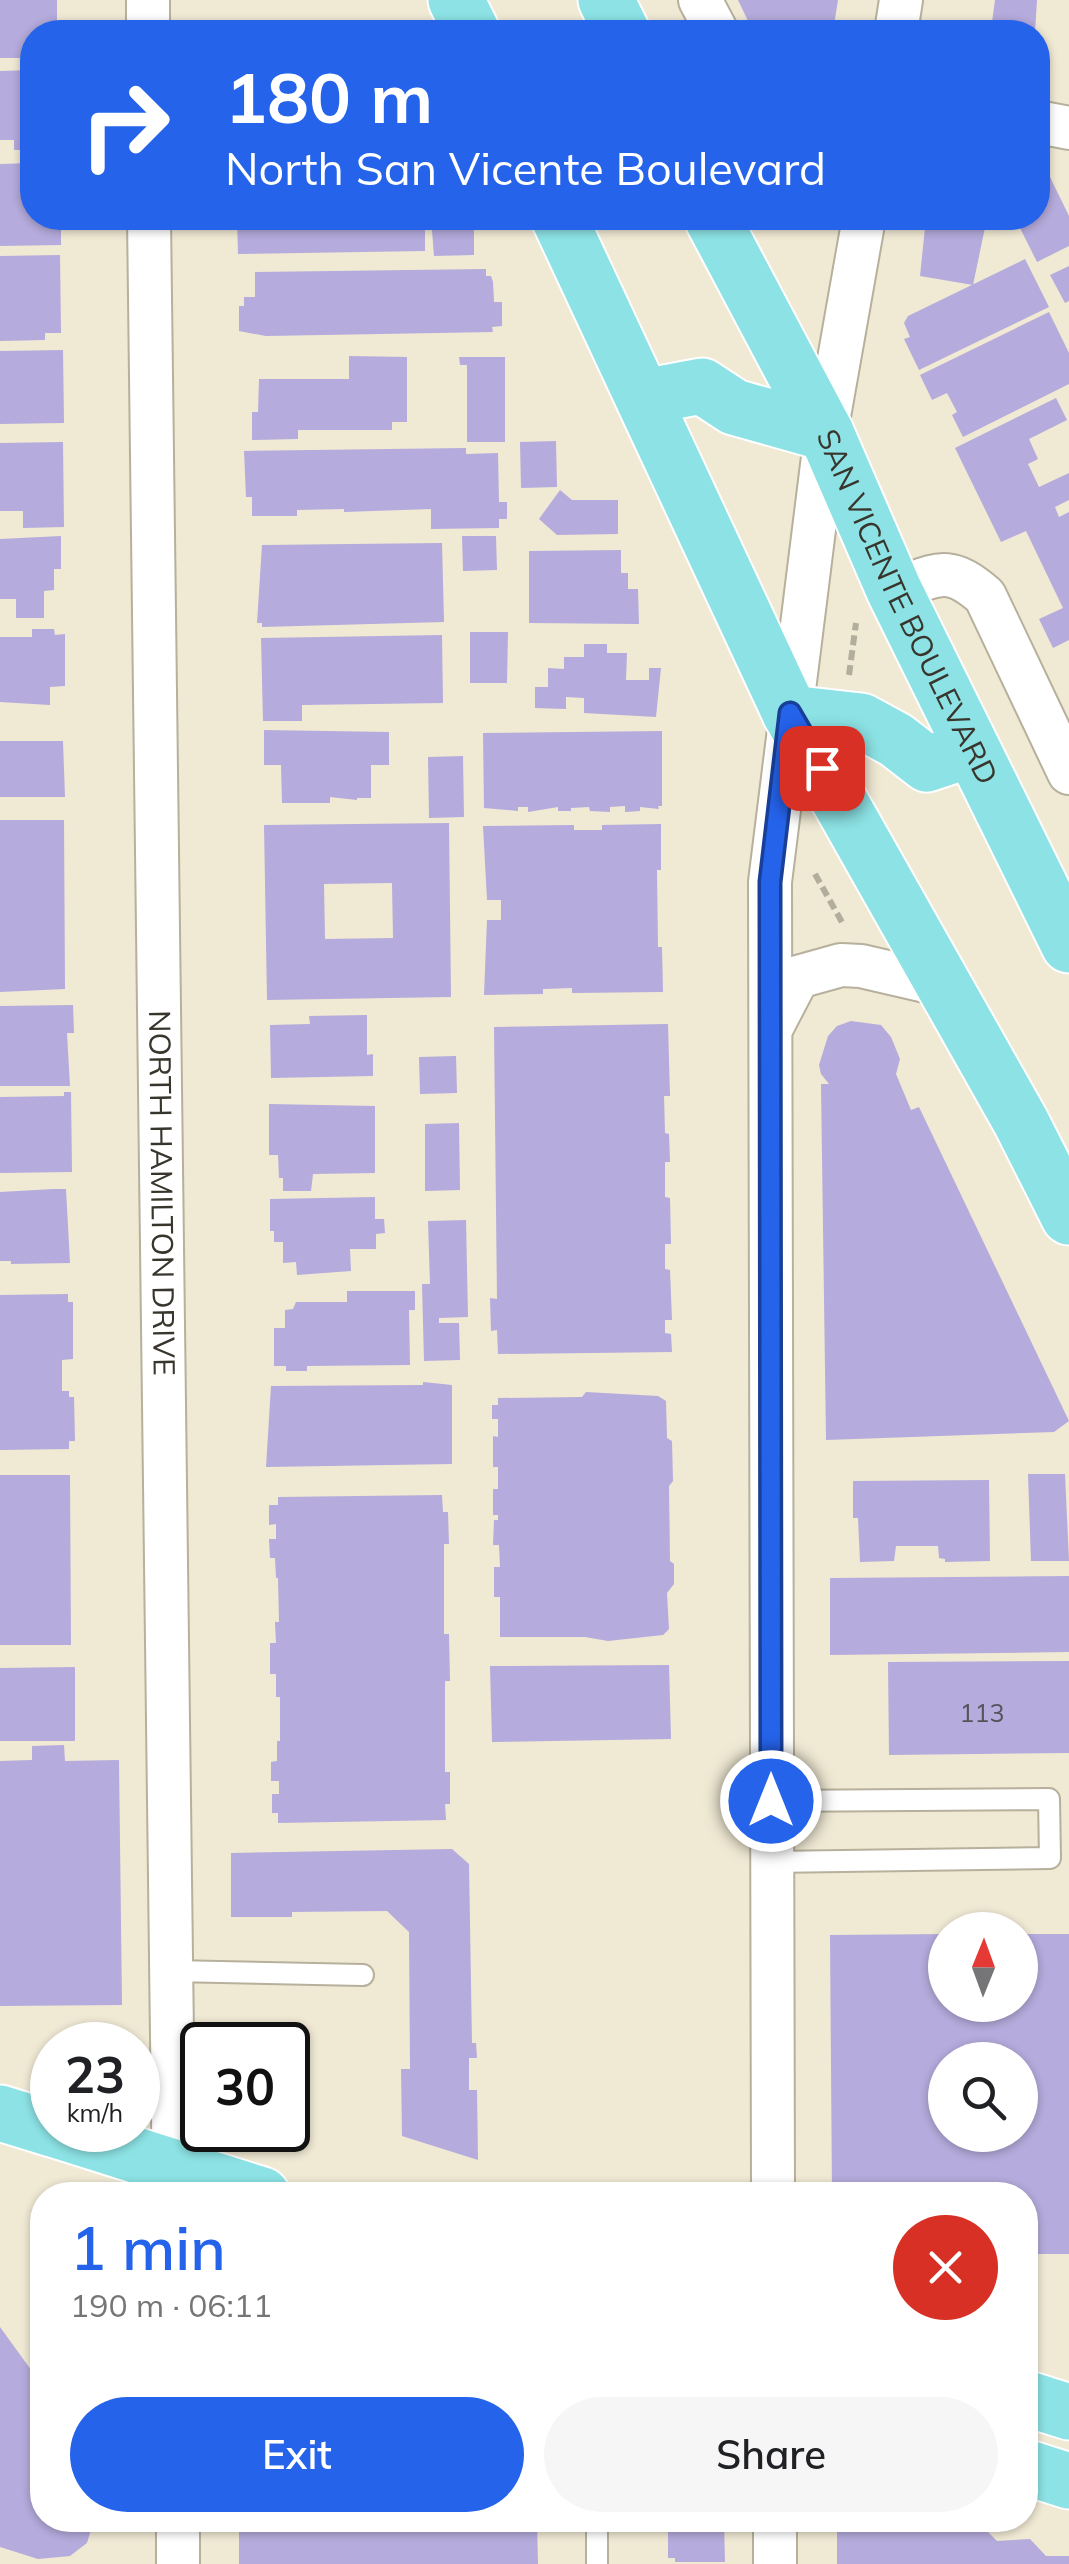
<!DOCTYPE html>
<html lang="en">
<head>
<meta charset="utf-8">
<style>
	body { margin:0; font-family:Mulish,sans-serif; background:#f6f6f6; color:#202124; height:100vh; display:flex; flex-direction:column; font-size:38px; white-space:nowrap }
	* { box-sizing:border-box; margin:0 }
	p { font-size:32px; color:#757577 }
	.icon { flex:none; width:55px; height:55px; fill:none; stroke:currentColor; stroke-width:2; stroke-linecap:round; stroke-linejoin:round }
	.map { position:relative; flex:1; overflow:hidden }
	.side { position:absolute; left:30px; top:2182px; width:1008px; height:350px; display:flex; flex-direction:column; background:#fff; border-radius:40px; box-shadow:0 2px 8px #0004 }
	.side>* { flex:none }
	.hud { position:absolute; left:20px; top:20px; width:1030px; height:210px; border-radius:40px; box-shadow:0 2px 8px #0004; background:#2563eb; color:#fff; overflow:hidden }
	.needle { width:65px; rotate:1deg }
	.buttons { position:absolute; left:928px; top:1912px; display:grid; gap:20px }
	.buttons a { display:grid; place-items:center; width:110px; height:110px; border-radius:50%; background:#fff; box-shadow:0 2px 8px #0004; font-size:50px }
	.speed { position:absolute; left:30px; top:2022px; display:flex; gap:20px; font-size:50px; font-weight:700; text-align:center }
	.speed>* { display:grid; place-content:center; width:130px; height:130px; border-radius:50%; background:#fff; box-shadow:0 2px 8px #0004; line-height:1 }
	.speed small { font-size:25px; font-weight:400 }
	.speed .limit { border:5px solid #111; border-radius:15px; background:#fff; color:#111 }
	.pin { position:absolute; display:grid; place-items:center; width:85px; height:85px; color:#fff; margin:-42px; border-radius:20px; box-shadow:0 5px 15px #0006 }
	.me { position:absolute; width:110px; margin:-55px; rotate:0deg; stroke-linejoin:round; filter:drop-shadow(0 0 8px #0008) }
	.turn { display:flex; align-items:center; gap:35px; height:210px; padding:0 40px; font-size:45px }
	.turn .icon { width:130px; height:130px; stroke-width:2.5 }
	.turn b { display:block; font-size:70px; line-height:85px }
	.round { display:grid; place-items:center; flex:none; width:105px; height:105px; border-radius:52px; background:#f6f6f6 }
	.overview { display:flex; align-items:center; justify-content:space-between; height:170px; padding:0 40px }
	h1 { font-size:60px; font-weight:600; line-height:75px; color:#2563eb }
	.action { display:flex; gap:20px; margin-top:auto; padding:20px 40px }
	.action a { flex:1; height:115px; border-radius:60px; background:#2563eb; color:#fff; font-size:40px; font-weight:600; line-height:115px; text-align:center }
	.action a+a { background:#f6f6f6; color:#202124 }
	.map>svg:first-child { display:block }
	.building { fill:#b5abdc; fill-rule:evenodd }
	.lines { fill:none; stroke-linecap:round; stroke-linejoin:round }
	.lane-casing { stroke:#b6b09c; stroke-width:24 }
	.street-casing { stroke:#b6b09c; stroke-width:46 }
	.primary-casing { stroke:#fff; stroke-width:59 }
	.path { stroke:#b2ad9c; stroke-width:6; stroke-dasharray:10 5; stroke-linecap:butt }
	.lane { stroke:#fff; stroke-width:20 }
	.street { stroke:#fff; stroke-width:42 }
	.primary { stroke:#8ce2e4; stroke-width:55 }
	.route-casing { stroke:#184099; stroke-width:25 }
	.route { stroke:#2563eb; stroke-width:18 }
	.labels { text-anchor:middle; stroke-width:8; stroke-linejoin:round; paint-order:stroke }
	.number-label { font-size:25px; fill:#575259 }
	.street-label { font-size:30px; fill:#38352d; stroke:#fff }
</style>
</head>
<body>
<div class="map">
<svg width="1069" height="2564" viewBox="0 0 1069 2564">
	<rect width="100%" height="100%" fill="#f0e9d4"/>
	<path class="building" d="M0,0H57V32H32V58H0Z
		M738,0H838L833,32H804L749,23Z
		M995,0H1037L1035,32L992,22Z
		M32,70V153H23V150H14V140H0V71Z
		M32,163V218H61V245L0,246V164Z
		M1049,175L1069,216V246L1037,262L1015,218H1038V181Z
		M237,218H425V251L238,254Z
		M431,218H474V255L434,256Z
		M926,218H987L973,285L920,276Z
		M60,255L61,333H45V340L0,341V256Z
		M1025,259L1049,307L919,370L904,339L910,337L904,323L908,316Z
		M1069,266V301L1065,303L1050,275Z
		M486,269V276H491L493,282L494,302H502V326L492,327L493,332L266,336L239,331V306H244V297H255V272Z
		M1049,312L1069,353V384L963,437L952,415L957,412L947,393L932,400L920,375Z
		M63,350L64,423L0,424V351Z
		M349,356L407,357V422H392V430H298V439L252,440V412H258L259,379H349Z
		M459,357H505V442H467V365H460Z
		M1056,398L1067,420L1029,439L1038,459L1028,464L1039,487L1069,473V500L1055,507L1059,517L1069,512V640L1053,648L1039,619L1063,608L1026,531L1001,542L955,448Z
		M556,441L557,487L521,488L520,442Z
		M63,442L64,527L23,528V511H0V443Z
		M466,448V454L498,453L499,502H507V519H499V528L431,529V509L344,512V509L297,510V516H252V497H246L244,451Z
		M560,490L572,500H618V534L557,535L539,519Z
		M61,536V569H54V590L44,591V618H16V599H0V539Z
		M462,536H496L497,570L463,571Z
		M442,543L444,622L262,627V623H257L262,545Z
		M621,550V573H628V589H638L639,624L529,623V551Z
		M32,629H54L55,635L65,634V686L50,687V705L0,702V637H32Z
		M470,632H508L507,683H470Z
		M442,635L443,703L302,705V721H263L261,638Z
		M584,644H607V653H627L626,680H649V668H661L656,717L584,713V698L566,697V709L535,708V687H548V668L564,669V657H584Z
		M264,730L389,732V765H371V798H357V800L330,797V803H282L281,765H264Z
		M662,731V806H658L659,809L640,807V811L625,812V806L610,807V812L590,811L589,807L571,808V811H558V807L528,812V807H518V811L484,808L483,733Z
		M0,741H63L65,797H0Z
		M463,756L464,817L429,818L428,757Z
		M0,820H64L65,989L0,992Z
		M449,823L451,997L267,1000L264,825ZM392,883L393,938L325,939L324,884Z
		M661,824V870H657L658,947H662L663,992L572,993V988L543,989V994L484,995L487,920H501V900H487L483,826L574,825V830H602V825Z
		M73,1005L74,1033H67L70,1086H0V1006Z
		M367,1015V1055L373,1054V1076L271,1078L270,1025L310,1024L309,1016Z
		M851,1021L881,1025L891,1037L900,1059L896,1074L911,1110L919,1107L1069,1421L1054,1432L826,1440L821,1084H829L821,1074L819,1065L828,1036L837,1026Z
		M668,1024L670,1096H664L665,1133L669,1134L670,1162H665V1197L670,1198L671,1244H665V1269L670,1270L672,1320H665V1333L671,1334L672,1352L498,1354L497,1330L491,1331L490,1298L497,1299L494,1027Z
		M456,1056L457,1093L420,1094L419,1057Z
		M64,1092H71L72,1172L0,1173V1097L64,1096Z
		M269,1104L375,1106V1173L313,1174L311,1191H283V1178H279L278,1155H269Z
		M459,1123L460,1190L425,1191V1124Z
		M53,1189H66L70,1263L11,1264V1261H0V1192Z
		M375,1197V1219H384L385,1233L376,1234V1249H350L351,1271L297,1275L296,1262L283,1263V1242H274V1231H270V1199Z
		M466,1220L468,1317L439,1318V1323H459L460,1360L424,1361L422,1284H430L428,1221Z
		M347,1291H415V1310H409L410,1365L307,1366V1371H286V1366H274V1328H285V1310L293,1309L296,1302H347Z
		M68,1294V1302H73V1359L62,1360V1391H69V1397H74L75,1441H69V1449L0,1450V1295Z
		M423,1382L452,1385V1464L266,1467L271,1386L423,1385Z
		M586,1392L658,1396L666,1401L667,1438L672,1441L673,1481L669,1486L670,1561L674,1564V1584L667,1593L669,1629L663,1635L608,1641L585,1637H500V1597H494V1567H500L499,1545H493L494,1520H498V1515H493V1489H498V1467H493V1436L498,1437V1419H492V1405H498V1398L582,1397Z
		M1028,1474H1065L1069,1561H1031Z
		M0,1475H70L71,1645H0Z
		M989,1480L990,1561L945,1562V1559L939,1558L938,1546H896L894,1561L860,1562L858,1518H853V1481Z
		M442,1495L443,1512H448L449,1544H444V1634H449L450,1681H445V1772H450V1804H445L446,1820L278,1823V1813H272V1794H279V1781H271V1762L277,1761V1741H280V1697H276V1674H270V1643H276L275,1622H279L278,1578H276L275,1558H270L269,1539H276V1524L269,1525V1505H278V1497Z
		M1069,1576V1652L830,1655V1578Z
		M1069,1661V1753L889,1755L888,1662Z
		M669,1665L671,1739L492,1742L490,1666Z
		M75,1667V1741H0V1668Z
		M64,1745L65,1761L119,1760L122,2005L0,2006V1761L32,1760V1746Z
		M452,1849L469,1864L472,2043H476L477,2058H469V2090H477L478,2160L402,2136L401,2069H410L409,1932L387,1911L292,1912V1917H231V1853Z
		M945,1934V2005H1020V1934H1069V2254H1025V2195H832L830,1935ZM945,2060H1020V2135H945Z
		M0,2327L42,2385V2520H94L87,2543L70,2556L38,2559L0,2547Z
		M239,2520H537L538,2564H239Z
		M674,2520H724L725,2562H675V2558H668V2529H674Z
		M837,2520H949L953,2524L979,2523L997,2541L1030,2539L1046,2556H1069V2564H837Z"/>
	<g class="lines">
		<g class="lane-casing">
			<path id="lane" d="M771,1801L1049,1799L1050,1858L772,1862
				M172,1971L363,1975
				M597,2520V2564"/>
		</g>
		<g class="street-casing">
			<g id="street">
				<path d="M148,0V32"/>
				<path d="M700,0L717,32"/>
				<path d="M896,32L901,0"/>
				<path d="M1038,122L1069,128"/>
				<path id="s1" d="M149,218L174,2195"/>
				<path d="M894,590C937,575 947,563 985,596L1069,773"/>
				<path d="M773,1025L798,977L841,965L861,966L943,985"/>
				<path d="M773,2195L770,882L826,433L864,218"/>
				<path d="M178,2520V2564"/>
				<path d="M775,2520V2564"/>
			</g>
		</g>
		<g class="primary-casing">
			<g id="primary">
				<path d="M456,0L472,32"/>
				<path d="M606,0L622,32"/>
				<path d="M559,218L790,713L1021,1122L1069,1217"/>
				<path id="s2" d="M712,218L826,433L894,590L1069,945"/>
				<path d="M643,397L702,386L734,407L826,433"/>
				<path d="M790,713L861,721L896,740L927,764L972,749"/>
				<path d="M0,2113L52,2129"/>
				<path d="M56,2130L262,2195"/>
				<path d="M1025,2398L1069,2412"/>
				<path d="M1025,2467L1069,2481"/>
			</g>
		</g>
		<path class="path" d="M849,675L856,623
			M815,874L843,924"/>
		<use href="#lane" class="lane"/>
		<use href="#street" class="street"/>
		<use href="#primary" class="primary"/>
	</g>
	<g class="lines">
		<g class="route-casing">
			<path id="route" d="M771,1801L770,882L790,713L822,768"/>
		</g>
		<use href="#route" class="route"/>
	</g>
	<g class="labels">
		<g class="number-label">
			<text x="982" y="1722">113</text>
		</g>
		<g class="street-label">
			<text dy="10" stroke="none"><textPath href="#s2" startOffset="435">SAN VICENTE BOULEVARD</textPath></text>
			<text dy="10" stroke="none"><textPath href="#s1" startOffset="975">NORTH HAMILTON DRIVE</textPath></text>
		</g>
	</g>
</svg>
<div class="buttons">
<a><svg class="needle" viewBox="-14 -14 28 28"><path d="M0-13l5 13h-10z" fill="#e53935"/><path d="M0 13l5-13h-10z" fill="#757577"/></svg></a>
<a><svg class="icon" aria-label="search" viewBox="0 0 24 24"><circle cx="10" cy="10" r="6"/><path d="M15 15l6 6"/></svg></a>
</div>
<div class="speed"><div>23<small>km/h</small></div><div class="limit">30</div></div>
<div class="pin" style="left:822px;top:768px;background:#d93025"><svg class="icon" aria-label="arrive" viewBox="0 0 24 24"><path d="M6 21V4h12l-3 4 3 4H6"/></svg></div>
<svg class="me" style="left:771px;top:1801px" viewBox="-20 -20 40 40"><circle r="17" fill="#2563eb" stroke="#fff" stroke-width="3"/><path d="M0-11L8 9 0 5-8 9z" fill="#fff"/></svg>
<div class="hud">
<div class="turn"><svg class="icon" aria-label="right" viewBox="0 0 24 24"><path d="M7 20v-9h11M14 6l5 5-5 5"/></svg><div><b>180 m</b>North San Vicente Boulevard</div></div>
</div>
<section class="side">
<div class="overview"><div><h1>1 min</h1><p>190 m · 06:11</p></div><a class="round" style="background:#d93025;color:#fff"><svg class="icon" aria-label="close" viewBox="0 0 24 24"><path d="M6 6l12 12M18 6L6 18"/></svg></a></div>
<div class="action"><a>Exit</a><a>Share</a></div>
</section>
</div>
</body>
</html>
